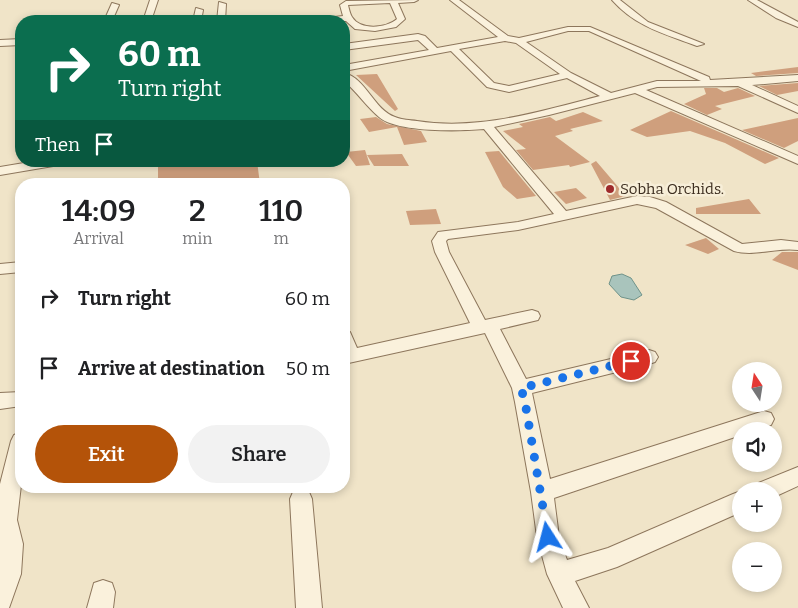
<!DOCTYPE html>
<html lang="en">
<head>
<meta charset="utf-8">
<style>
	body { margin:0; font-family:Bitter,serif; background:#f2f2f2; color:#202124; height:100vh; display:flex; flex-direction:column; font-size:19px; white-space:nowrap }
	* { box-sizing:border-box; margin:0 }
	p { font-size:16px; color:#757577 }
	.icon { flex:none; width:28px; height:28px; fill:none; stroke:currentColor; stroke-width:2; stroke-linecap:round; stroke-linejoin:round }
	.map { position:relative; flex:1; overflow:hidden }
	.panel { position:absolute; left:15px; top:178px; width:335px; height:315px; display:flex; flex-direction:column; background:#fff; border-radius:20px; box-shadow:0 2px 8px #0003 }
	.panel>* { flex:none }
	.banner { position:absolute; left:15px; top:15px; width:335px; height:152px; border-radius:20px; box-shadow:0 2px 8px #0003; background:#0b6e4f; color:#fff; overflow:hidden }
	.needle { width:32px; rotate:348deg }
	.tools { position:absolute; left:732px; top:362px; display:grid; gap:10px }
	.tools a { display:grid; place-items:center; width:50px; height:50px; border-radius:50%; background:#fff; box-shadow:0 2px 8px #0003; font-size:25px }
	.pin { position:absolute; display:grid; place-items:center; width:42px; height:42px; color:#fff; margin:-21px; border:2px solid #fff; border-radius:50%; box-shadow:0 1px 5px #0007 }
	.me { position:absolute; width:55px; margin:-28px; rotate:351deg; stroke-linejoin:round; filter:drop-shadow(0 0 4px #0008) }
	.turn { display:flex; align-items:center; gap:18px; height:105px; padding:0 20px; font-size:22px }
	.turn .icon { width:65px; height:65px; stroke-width:2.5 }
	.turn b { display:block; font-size:35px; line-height:42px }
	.then { display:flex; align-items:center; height:48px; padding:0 20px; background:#0003; gap:10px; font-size:19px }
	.eta { display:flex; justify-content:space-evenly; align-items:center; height:85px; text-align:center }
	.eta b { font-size:30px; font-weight:600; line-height:35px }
	.cta { display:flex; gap:10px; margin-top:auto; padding:10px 20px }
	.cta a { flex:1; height:58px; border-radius:30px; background:#b45309; color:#fff; font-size:20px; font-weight:600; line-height:58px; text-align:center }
	.cta a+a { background:#f2f2f2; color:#202124 }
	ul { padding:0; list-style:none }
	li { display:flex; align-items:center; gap:15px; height:70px; padding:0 20px }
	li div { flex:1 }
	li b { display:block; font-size:19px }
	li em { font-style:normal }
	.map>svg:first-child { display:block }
	.water { fill:#a9c4bc; stroke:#6f938a }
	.building { fill:#cf9f7d }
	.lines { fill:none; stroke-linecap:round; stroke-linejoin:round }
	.minor-casing { stroke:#8d765c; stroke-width:2 }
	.minor { fill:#faf1dc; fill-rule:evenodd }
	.route { stroke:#1a73e8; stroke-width:9; stroke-dasharray:0 16.2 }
	.poi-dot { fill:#9e2a2b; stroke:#f7eed8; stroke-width:2 }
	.labels { text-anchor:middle; stroke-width:5; stroke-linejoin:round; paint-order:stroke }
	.far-poi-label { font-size:15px; fill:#3d2e20; stroke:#f7eed8; text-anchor:start }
</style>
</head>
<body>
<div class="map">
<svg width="798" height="608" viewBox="0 0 798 608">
	<rect width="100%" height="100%" fill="#f0e4c8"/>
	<path class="water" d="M622,274L631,278L642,295L634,300L621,297L609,284L612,276Z"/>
	<path class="building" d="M798,67V73L756,76L751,73Z
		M377,74L398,109L395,111L356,75Z
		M798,83V91L777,95L759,86Z
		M704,88H717L724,92L738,88L755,96L715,106L722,109L707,115L684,104L706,94Z
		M671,111L779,158L765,164L725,143L690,131L647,137L630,130Z
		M583,112L603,121L570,129L573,131L555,136L590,162L570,167L569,165L533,170L516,150L526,149L503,131L523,127L519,124L550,117L556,121Z
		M376,117L387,124L421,131L427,142L404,145L397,127L369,132L360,119Z
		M798,118V141L784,148L742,130Z
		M365,150L370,165L356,166L346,152Z
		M499,151L536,196L517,199L503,187L485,152Z
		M402,154L409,166H374L367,155Z
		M158,161H257L260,184H158Z
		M596,161L626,196L610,200L591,164Z
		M576,188L587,198L566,204L554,192Z
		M749,199L761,214H696V208Z
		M436,209L441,224L410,225L406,211Z
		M706,238L719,249L708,254L685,245Z
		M782,252H798V270L772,260Z"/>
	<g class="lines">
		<g class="minor-casing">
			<path id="minor" d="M150,0H158L151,21H143Z
				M418,0L414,2L398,3L405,19L396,27L375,31L355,29L346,21H312L316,19L343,16L340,5L346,1ZM390,3L397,19C386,28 361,31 352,17C350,14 349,9 348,5Z
				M450,0H459L508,36L519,38L568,27H590L709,77L710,80L798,75V81L752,85L798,106V113L738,86L657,87L646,90L798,156V164L635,93L549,115L494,127L566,211L637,196L650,197L666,202L742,244L781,240L798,242V250C776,247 755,257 734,251L656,208L637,204L518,230L448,239L446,241L449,252L485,320L532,310L538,312L540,316L538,320L500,329L526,379L649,350L655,352L658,357L655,362L649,364L532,393L550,479L764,411L771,413L774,419L771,425L752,431H741V435L554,498L559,537L567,560L608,548L733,494L741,491H742L741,512L617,567L575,581L589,608H563L547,574L537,537L531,492L515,402L512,388L485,333L344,364V330L350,332L357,348L470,323L435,252L432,241L438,232L518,222L554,214L484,129C461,131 397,133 379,117C366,106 357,92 344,81V73C366,78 374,110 395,117C402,120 410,120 417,121C479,131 541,111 600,96L567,78L509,92L491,88L487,87L451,51L344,71V65L429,50L418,40L344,50V44L418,34L425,36L437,48L498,37ZM568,31H589L701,81H657L611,93L571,73L526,42ZM505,41L516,43L560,74L509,86L494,83L459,49Z
				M612,0H620L648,22L704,44L697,46C665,34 636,27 612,0Z
				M748,0H757L798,22V27L776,18Z
				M219,2L226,4L225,21H217Z
				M112,3L119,5L112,21H104Z
				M196,8L203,10L201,21H193Z
				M21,39V45L0,46V40Z
				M36,161H65L59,165L0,175V167Z
				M21,262V272L0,274V264Z
				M21,392V406L0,409V393Z
				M21,432V485L17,520L23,544L21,574L9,608H0V484L11,441L14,435Z
				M798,467V486L774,497V491H753L756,484Z
				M301,489L309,492L312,499L322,608H296L290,499L293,492Z
				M103,580L112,583L115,592L113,608H87L94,583Z"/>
		</g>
		<use href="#minor" class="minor"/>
	</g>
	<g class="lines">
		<path class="route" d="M548,537L525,402L521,388L631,361"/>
	</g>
	<circle class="poi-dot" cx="610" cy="189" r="5"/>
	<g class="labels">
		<g class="far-poi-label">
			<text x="620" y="194">Sobha Orchids.</text>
		</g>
	</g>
</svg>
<div class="tools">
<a><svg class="needle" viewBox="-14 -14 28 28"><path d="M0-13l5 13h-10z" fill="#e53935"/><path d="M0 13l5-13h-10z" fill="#757577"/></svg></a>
<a><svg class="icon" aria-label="sound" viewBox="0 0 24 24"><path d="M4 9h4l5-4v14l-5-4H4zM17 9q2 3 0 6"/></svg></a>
<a>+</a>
<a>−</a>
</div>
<div class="pin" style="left:631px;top:361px;background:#d93025"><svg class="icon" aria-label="arrive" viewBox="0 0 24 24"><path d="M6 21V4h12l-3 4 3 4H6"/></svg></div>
<svg class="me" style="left:548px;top:537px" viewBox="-20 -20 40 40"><path d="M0-17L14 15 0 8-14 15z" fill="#1a73e8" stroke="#fff" stroke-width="4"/></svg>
<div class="banner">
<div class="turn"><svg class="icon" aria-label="right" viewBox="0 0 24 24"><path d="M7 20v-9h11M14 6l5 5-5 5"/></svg><div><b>60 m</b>Turn right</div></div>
<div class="then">Then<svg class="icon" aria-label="arrive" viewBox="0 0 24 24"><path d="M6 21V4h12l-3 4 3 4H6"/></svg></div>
</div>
<section class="panel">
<div class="eta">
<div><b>14:09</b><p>Arrival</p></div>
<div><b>2</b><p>min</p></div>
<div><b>110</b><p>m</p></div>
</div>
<ul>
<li><svg class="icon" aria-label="right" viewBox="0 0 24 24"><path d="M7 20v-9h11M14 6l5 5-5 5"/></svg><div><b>Turn right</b></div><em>60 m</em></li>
<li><svg class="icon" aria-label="arrive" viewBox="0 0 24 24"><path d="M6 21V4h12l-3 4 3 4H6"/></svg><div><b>Arrive at destination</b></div><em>50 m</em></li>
</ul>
<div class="cta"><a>Exit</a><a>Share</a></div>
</section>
</div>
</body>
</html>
